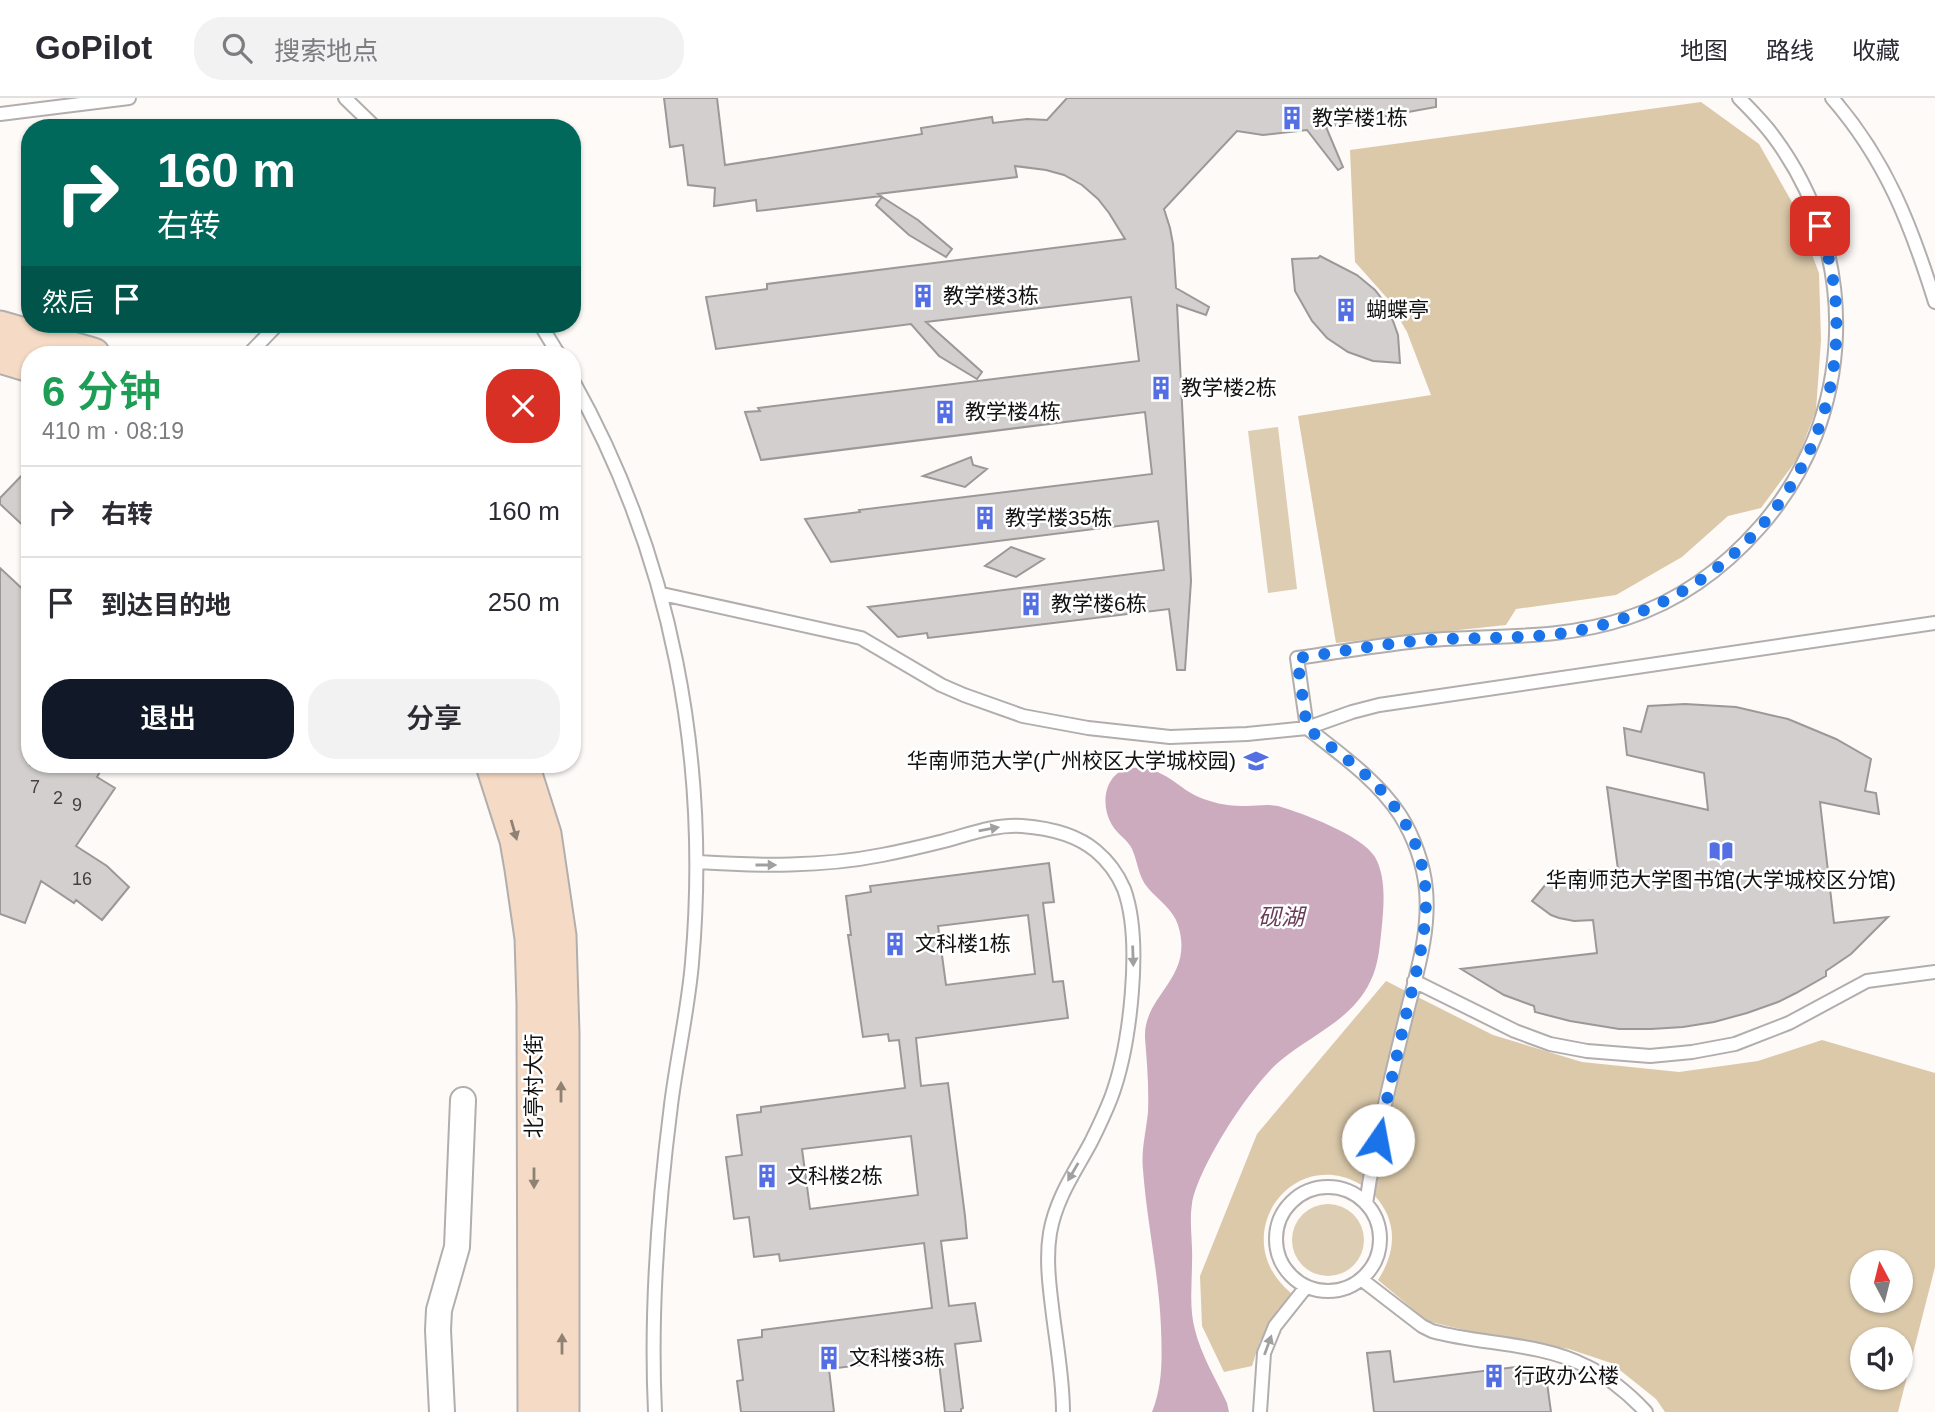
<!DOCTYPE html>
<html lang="zh">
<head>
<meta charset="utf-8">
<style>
	body { margin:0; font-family:Helvetica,"Noto Sans SC",sans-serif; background:#f2f2f3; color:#2b2b33; height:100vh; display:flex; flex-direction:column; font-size:26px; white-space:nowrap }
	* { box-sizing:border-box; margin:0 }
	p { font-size:23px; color:#7c7c81 }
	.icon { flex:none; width:38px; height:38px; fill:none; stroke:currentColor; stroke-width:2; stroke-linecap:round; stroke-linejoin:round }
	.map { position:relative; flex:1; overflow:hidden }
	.drawer { position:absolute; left:21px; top:248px; width:560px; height:427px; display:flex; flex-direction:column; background:#fff; border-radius:28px; box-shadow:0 2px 5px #0004 }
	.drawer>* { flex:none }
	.banner { position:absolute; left:21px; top:21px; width:560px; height:214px; border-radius:28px; box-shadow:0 2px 5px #0004; background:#00695c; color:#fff; overflow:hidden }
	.needle { width:46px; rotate:353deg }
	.fabs { position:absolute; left:1850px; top:1152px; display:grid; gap:14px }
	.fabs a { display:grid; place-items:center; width:63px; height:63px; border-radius:50%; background:#fff; box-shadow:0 2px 5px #0004; font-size:35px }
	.pin { position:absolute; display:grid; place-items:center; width:60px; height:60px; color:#fff; margin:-30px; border-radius:14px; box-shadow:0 4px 10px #0006 }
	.me { position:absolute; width:77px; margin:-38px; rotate:12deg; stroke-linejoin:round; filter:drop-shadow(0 0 5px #0008) }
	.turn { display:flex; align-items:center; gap:24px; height:147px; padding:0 21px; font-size:32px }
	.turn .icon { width:91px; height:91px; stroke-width:2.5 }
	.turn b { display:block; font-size:49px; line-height:60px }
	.then { display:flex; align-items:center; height:66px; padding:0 21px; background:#0003; gap:14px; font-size:26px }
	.round { display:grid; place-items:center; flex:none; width:74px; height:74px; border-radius:28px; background:#f2f2f3 }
	.head { display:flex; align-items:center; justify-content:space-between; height:119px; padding:0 21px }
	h1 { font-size:42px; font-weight:600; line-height:52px; color:#1e9e55 }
	.button { display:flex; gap:14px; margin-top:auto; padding:14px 21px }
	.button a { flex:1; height:80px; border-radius:28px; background:#111827; color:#fff; font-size:28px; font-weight:600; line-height:80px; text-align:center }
	.button a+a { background:#f2f2f3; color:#2b2b33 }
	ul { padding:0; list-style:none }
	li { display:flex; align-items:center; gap:21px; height:91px; padding:0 21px; border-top:2px solid #e1e1e2 }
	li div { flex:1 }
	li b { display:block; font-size:26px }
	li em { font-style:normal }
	header { display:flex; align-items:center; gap:42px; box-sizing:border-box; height:98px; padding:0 35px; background:#fff; border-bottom:2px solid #e1e1e2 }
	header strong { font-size:33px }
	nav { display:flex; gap:38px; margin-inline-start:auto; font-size:24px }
	.search { width:490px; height:63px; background:#f2f2f3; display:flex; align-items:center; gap:18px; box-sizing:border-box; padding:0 24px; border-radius:28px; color:#7c7c81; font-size:26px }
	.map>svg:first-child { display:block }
	.green { fill:#ddcdb2 }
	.forest { fill:#dbc9aa; fill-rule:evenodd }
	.water { fill:#cdabbe }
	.building { fill:#d3cfcf; stroke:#9c9898; stroke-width:2; fill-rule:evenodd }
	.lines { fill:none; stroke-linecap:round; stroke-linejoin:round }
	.lane-casing { stroke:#b2aead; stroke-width:16 }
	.street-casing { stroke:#b2aead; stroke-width:28 }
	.secondary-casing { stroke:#b2aead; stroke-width:37 }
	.lane { stroke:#fff; stroke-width:12 }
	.street { stroke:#fff; stroke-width:24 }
	.secondary { stroke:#f5dbc5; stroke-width:33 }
	.oneway { fill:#a1a0a0 }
	.oneway2 { fill:#8f8174 }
	.route { stroke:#1a73e8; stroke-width:12; stroke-dasharray:0 21.6 }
	.labels { text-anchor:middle; stroke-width:5; stroke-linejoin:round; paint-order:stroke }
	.number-label { font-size:18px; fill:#434141 }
	.poi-label { font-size:21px; fill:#131212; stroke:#fff; text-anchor:start }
	.street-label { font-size:21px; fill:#131212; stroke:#fff }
	.water-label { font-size:23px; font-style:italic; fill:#693b57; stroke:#fff }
</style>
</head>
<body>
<header>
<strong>GoPilot</strong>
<div class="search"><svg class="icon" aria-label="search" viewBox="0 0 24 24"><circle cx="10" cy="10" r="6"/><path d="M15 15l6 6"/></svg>搜索地点</div>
<nav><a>地图</a><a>路线</a><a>收藏</a></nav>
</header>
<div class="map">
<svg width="1935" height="1314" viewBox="0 0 1935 1314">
	<rect width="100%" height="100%" fill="#fefaf8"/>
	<path class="green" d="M1278,329L1297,491L1268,495L1248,333Z
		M1292 1142a36 36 0 1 1 72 0a36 36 0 1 1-72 0Z"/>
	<path class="forest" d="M1701,4L1759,46L1793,106L1819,175L1821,242L1816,312L1798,360L1761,410L1728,418L1682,459L1616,497L1516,511L1506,527L1336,545L1298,318L1431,297L1407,234L1387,200L1355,164L1350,52Z
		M1386,883L1493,937L1582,964L1679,974L1758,963L1822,942L1935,975V1169L1898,1314H1665L1656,1301L1611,1265L1569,1251L1493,1239L1427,1223L1378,1182C1391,1162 1397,1139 1387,1116C1381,1103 1371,1092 1358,1085C1289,1049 1226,1141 1291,1195L1260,1243L1252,1268L1224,1274L1202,1228L1200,1178L1257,1036ZM1862,1164H1900V1202H1862ZM1862,1241H1900V1279H1862Z"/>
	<path class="water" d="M1128,670C1170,667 1177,695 1210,703C1221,707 1234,708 1246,708C1257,708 1267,706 1278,708C1302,715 1362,737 1375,759C1386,778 1384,806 1382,827C1380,845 1379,867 1370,884C1352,922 1311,937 1280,963C1251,987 1198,1069 1192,1106C1189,1125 1193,1145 1192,1164C1192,1187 1189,1210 1195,1232C1201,1257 1216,1281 1227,1305L1229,1314H1152C1163,1286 1162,1260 1161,1230C1159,1177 1147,1125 1143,1072C1141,1052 1146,1034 1148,1014C1149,989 1147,965 1145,940C1143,896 1195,881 1178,827C1173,811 1158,802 1148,790C1138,779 1138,764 1132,751C1128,742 1117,736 1112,727C1100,707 1104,677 1128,670Z"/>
	<path class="building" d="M664,0H717L725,67L922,36L921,30L972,22L992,19L993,25L1027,21L1047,22L1067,0H1436V9L1326,29L1343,69L1338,72L1307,32L1263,37L1237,33L1164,111L1170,130L1173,146L1176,190L1209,209L1206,217L1177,207L1191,483L1185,572H1177L1169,511L928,540L927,535L898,539L868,509L1164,472L1158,423L831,464L805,421L860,414L859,412L1152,376L1145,314L761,362L745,314L760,313L758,310L1139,263L1131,199L926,224L982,274L977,281L939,258L911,226L716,251L706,199L767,191V186L1125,141L1109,115L1098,101L1082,87L1064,77L1046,72L1015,68L1017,79L878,96L881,98L757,113L756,102L714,108L715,90L688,87L683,47L670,49Z
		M882,99L918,122L952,151L946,159L909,137L876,107Z
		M1320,158L1357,177L1375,192L1382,201L1393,223L1398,237L1400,265L1373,263L1348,254L1327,240L1312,223L1295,193L1292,161L1318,160Z
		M971,359L973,367L987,371L965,389L923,378Z
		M30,369V434L0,406V400Z
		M1011,449L1044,461L1016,479L985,468Z
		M0,470L30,498V667H104L97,679L115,690L76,748L107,768L129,789L102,822L76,802L74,805L41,783L25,825L0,816Z
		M1685,606L1736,609L1788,621L1836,641L1871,661L1865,693L1876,695L1879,716L1820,704L1834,825L1888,819L1851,856L1826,873V878L1796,895L1778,904L1747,915L1714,924L1683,929L1651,931H1619L1570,923L1535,914L1534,908L1504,897L1461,871L1597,855L1593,822L1574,823L1559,820L1551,817L1532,803L1546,786L1565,774L1589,772L1619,779L1607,689L1708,712L1704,675L1627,657L1624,630L1641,634L1648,608Z
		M1049,765L1054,804L1043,805L1053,884L1063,883L1068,920L916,940L921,988L948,985L965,1118L967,1140L941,1143L949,1208L975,1205L981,1243L955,1246L963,1310L961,1311V1314H945L938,1257L829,1271L834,1314H741L737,1283L743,1282L738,1242L762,1239V1232L932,1210L924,1145L780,1163L779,1156L754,1159L749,1119L734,1121L726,1059L742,1057L737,1017L761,1014V1009L905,990L899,942L889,943L888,936L863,939L848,837H851L846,798L871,794L870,788ZM1028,817L1035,876L946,887L938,828ZM911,1038L918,1097L810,1111L802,1051Z
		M1390,1253L1394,1284L1532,1267L1533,1272L1545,1270L1551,1314H1374L1367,1255Z"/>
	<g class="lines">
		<g class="lane-casing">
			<path id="lane" d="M345,0L376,30
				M1832,0C1886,62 1911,127 1935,204
				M0,16L129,0
				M540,226L559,257
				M248,257L278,226
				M572,281C672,459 710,662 692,865C688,912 677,959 671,1007C658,1109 650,1211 655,1314
				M662,496L861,540L941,587L964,597L1023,618L1088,630L1170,639L1247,636L1307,630L1352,614L1379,607L1935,525
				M698,764C759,768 822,769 882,757C903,753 924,748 944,743C970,736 996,726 1022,728C1048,730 1076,736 1096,753C1108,763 1118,777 1124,791C1143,843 1130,949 1111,1000C1105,1015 1098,1030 1091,1044C1075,1074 1056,1100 1050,1135C1046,1159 1049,1185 1052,1209C1056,1244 1063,1279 1063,1314
				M1414,883L1515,933L1550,946L1587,953L1650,958L1692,954L1735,946L1789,925L1867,883L1935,874
				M1276 1141a52 52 0 1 1 104 0a52 52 0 1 1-104 0Z
				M1366,1106C1375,1043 1391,980 1406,918C1416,877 1430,835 1426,792C1424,767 1414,739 1400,717C1377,682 1340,656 1307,630L1297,560C1341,554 1384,546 1428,542C1495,537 1562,542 1627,520C1679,503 1724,470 1760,429C1857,319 1861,156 1774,39C1764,25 1751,12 1739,0
				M1361,1181L1422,1228L1432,1233C1482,1247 1539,1244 1586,1268C1609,1279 1629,1296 1646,1314
				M1260,1314L1264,1255L1275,1228L1306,1189"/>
		</g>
		<g class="street-casing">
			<path id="street" d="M442,1314L438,1232L439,1212L457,1149L463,1002"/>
		</g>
		<g class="secondary-casing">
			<path id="secondary" d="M0,230L93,257
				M0,258L30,267
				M493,667L517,742L522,771L532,840L534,906L535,1314
				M522,667L544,736L559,838L562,935V1314"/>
		</g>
		<use href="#lane" class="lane"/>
		<use href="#street" class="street"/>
		<use href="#secondary" class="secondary"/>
	</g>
	<defs><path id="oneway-solid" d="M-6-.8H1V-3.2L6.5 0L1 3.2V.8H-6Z" transform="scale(1.75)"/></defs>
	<g class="oneway">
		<use href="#oneway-solid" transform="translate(989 731) rotate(-10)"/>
		<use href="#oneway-solid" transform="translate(766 767)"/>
		<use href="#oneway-solid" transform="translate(1133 858) rotate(88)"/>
		<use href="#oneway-solid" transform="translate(1073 1074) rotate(120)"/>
		<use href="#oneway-solid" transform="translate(1268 1247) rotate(-70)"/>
	</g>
	<g class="oneway2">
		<use href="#oneway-solid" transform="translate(514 732) rotate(74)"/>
		<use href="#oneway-solid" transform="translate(561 994) rotate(-90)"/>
		<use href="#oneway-solid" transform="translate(534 1080) rotate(90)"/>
		<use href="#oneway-solid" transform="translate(562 1246) rotate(-90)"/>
	</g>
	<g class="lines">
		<path class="route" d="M1378,1042C1387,1000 1397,958 1406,917C1425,838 1445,775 1391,704C1369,675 1335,653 1307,630L1297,560C1341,554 1385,545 1429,542C1485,538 1543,543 1598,528C1742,491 1844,362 1836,211C1835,183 1828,155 1820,128"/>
	</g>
	<defs>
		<g id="building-bare" transform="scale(1.89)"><path d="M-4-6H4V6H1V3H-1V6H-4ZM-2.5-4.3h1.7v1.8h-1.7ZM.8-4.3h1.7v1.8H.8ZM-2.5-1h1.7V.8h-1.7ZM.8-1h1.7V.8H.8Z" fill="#546ee3" stroke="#fff" stroke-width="2.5" paint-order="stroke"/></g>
		<g id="university-bare" transform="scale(1.89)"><path d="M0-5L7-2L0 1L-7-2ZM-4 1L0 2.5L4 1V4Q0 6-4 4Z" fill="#546ee3" stroke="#fff" stroke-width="2.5" paint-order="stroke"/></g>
		<g id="library-bare" transform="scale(1.89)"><path d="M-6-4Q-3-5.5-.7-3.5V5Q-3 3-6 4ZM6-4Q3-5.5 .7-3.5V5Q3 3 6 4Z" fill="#546ee3" stroke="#fff" stroke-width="2.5" paint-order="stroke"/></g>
	</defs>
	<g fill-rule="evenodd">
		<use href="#building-bare" x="1292" y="20"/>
		<use href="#building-bare" x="923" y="198"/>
		<use href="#building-bare" x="1346" y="212"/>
		<use href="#building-bare" x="1161" y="290"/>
		<use href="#building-bare" x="945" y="314"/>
		<use href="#building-bare" x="985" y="420"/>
		<use href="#building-bare" x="1031" y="506"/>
		<use href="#university-bare" x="1256" y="663"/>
		<use href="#library-bare" x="1721" y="753"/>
		<use href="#building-bare" x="895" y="846"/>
		<use href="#building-bare" x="767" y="1078"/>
		<use href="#building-bare" x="829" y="1260"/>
		<use href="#building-bare" x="1494" y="1278"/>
	</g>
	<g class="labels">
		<g class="number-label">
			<text x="35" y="695">7</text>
			<text x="58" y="706">2</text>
			<text x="77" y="713">9</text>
			<text x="82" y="787">16</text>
		</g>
		<g class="poi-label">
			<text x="1312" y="27">教学楼1栋</text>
			<text x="943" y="205">教学楼3栋</text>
			<text x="1366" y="219">蝴蝶亭</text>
			<text x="1181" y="297">教学楼2栋</text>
			<text x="965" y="321">教学楼4栋</text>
			<text x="1005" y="427">教学楼35栋</text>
			<text x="1051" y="513">教学楼6栋</text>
			<text x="1236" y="670" text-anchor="end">华南师范大学(广州校区大学城校园)</text>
			<text x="1721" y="789" text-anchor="middle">华南师范大学图书馆(大学城校区分馆)</text>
			<text x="915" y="853">文科楼1栋</text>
			<text x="787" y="1085">文科楼2栋</text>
			<text x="849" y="1267">文科楼3栋</text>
			<text x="1514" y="1285">行政办公楼</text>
		</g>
		<g class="street-label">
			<text transform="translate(534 988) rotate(-90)" y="7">北亭村大街</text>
		</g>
		<g class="water-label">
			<text x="1281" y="827">砚湖</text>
		</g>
	</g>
</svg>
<div class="fabs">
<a><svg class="needle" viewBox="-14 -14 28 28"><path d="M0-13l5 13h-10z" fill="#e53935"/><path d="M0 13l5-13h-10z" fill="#7c7c81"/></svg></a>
<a><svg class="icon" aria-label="sound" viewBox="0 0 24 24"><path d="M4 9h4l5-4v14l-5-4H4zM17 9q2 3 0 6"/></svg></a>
</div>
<div class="pin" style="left:1820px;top:128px;background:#d93025"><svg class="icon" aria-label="arrive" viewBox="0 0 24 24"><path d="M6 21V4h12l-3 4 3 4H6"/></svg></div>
<svg class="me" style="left:1378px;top:1042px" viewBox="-20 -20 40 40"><circle r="19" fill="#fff"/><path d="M0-13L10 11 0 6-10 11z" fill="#1a73e8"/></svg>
<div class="banner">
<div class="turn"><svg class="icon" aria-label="right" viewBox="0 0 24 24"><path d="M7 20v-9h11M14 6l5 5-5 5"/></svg><div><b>160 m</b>右转</div></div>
<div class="then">然后<svg class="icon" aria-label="arrive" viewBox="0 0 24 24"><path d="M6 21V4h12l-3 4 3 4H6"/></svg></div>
</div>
<section class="drawer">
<div class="head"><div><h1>6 分钟</h1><p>410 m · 08:19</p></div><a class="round" style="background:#d93025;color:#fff"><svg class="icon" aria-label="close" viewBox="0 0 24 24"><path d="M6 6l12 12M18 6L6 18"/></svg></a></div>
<ul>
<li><svg class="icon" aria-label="right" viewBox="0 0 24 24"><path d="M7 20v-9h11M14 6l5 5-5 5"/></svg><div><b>右转</b></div><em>160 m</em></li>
<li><svg class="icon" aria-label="arrive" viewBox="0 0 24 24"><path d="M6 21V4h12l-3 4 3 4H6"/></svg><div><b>到达目的地</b></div><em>250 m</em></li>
</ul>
<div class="button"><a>退出</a><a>分享</a></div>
</section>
</div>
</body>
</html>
